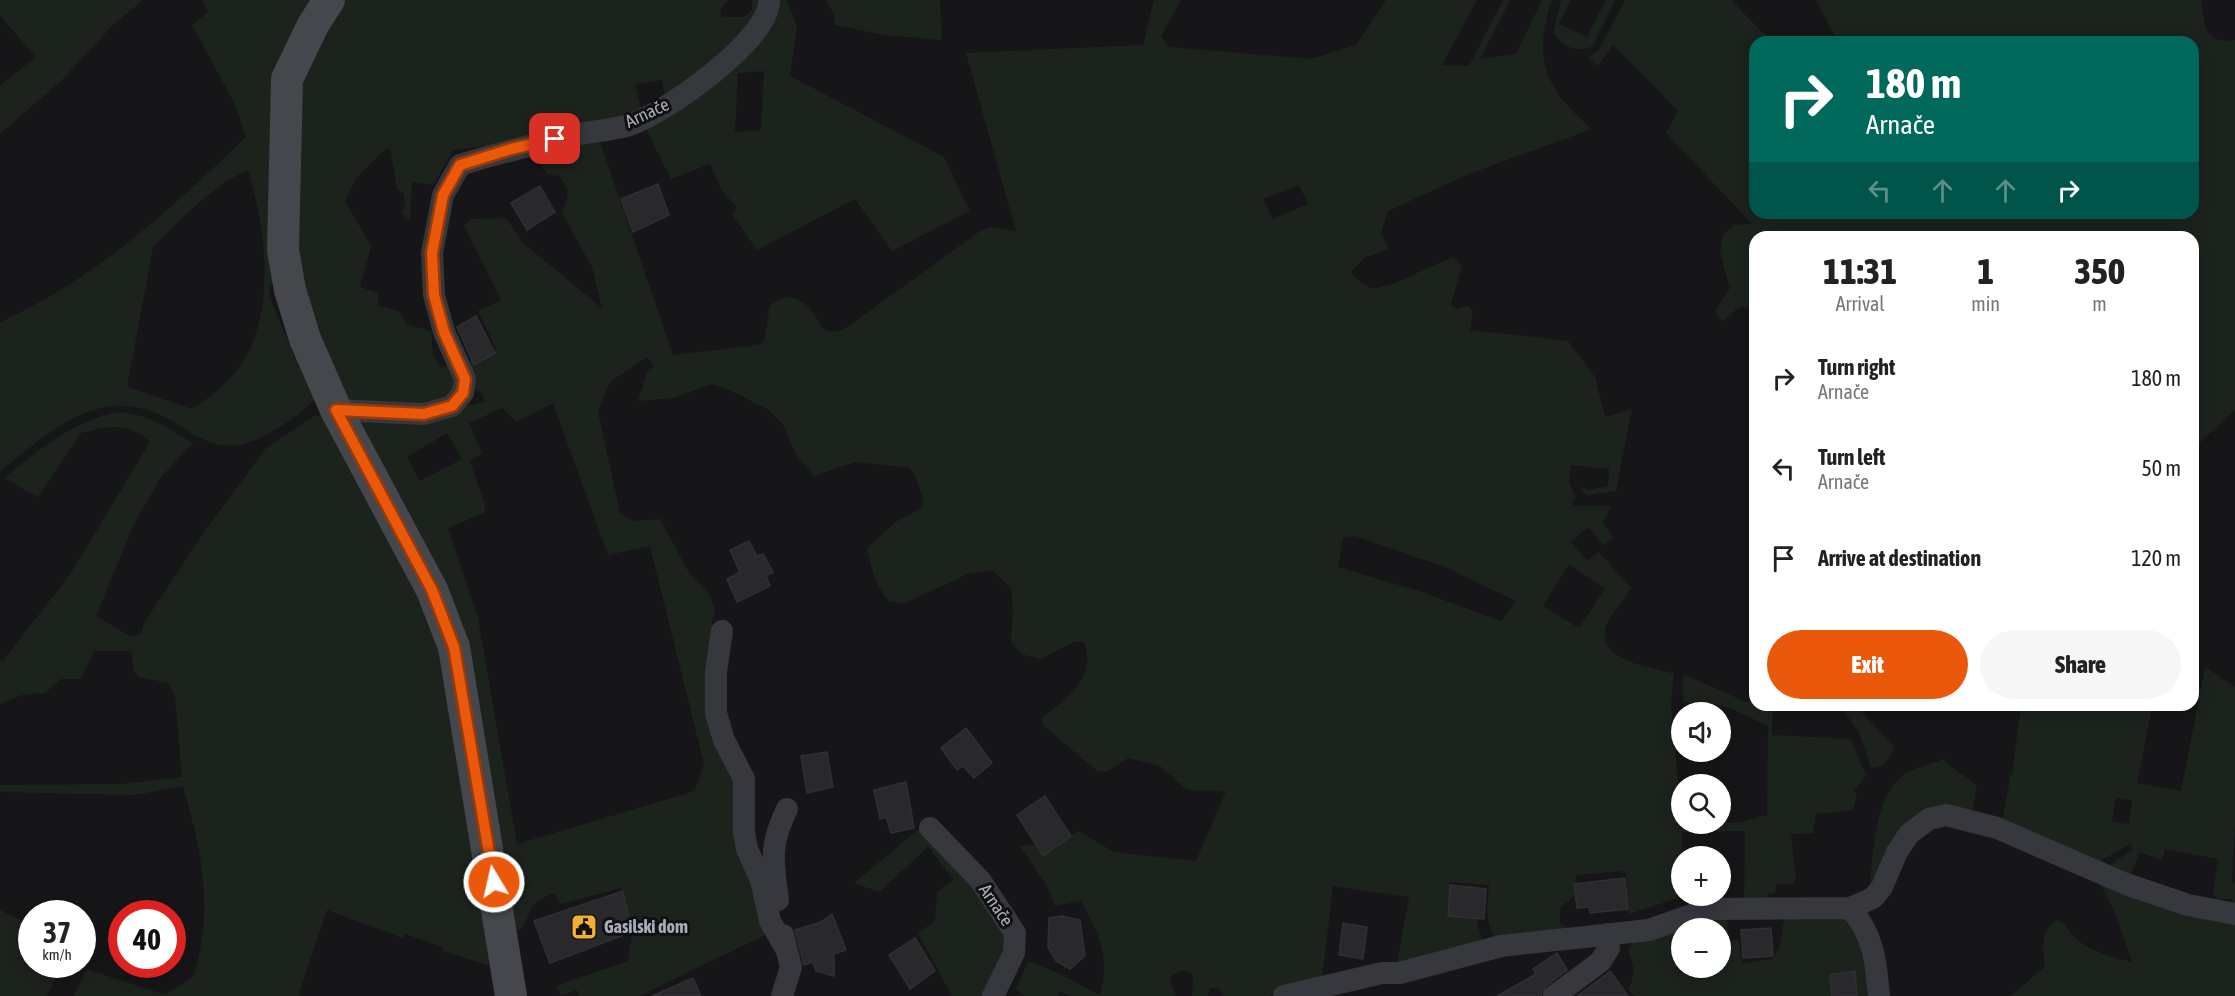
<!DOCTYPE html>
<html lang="en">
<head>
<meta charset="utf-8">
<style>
	body { margin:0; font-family:"Asap Condensed",sans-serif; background:#f6f6f6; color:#222; height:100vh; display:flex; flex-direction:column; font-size:22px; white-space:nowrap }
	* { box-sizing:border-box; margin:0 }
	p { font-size:20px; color:#767676 }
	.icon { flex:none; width:33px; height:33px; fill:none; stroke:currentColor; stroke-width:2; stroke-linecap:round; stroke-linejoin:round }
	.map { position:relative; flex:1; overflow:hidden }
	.drawer { position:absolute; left:1749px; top:231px; width:450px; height:480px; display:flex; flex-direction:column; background:#fff; border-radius:18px; box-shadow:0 3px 15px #0003 }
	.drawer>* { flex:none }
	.banner { position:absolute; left:1749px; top:36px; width:450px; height:183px; border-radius:18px; box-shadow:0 3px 15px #0003; background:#00695c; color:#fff; overflow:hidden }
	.tools { position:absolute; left:1671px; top:702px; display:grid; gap:12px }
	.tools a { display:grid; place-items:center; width:60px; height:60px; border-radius:50%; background:#fff; box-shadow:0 3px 15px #0003; font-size:30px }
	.speed { position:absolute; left:18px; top:900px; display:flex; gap:12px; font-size:30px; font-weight:700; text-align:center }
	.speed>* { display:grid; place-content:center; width:78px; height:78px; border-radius:50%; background:#fff; box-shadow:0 3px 15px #0003; line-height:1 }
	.speed small { font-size:15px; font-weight:400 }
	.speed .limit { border:9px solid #d22; background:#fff; color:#111 }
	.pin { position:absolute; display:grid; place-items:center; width:51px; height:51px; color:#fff; margin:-26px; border-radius:12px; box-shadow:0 3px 9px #0006 }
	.me { position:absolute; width:66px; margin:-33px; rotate:351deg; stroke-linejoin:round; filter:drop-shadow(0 0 4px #0008) }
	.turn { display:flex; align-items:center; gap:21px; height:126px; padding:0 18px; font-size:27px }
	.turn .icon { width:78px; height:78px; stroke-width:2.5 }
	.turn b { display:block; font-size:42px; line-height:51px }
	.lanes { display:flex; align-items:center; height:57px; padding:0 18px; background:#0003; justify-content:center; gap:30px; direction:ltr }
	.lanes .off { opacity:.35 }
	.eta { display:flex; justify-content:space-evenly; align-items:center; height:102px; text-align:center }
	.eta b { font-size:36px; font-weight:800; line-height:42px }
	.primary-button { display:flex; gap:12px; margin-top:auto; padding:12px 18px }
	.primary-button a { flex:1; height:69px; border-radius:36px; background:#ea580c; color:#fff; font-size:24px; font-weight:800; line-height:69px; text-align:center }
	.primary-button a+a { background:#f6f6f6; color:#222 }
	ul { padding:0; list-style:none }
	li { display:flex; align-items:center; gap:18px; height:90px; padding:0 18px }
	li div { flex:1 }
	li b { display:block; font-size:22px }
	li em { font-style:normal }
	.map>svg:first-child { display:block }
	.green { fill:#1c231d; fill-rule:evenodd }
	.building { fill:#29292c; stroke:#303034; stroke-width:1.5 }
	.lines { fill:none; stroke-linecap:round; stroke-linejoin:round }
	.street { stroke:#37383d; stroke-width:22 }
	.secondary { stroke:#45474d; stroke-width:32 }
	.route-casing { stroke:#983908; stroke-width:15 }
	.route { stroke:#ea580c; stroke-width:10 }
	.labels { text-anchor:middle; stroke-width:6; stroke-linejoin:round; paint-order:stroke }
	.street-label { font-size:18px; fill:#a8adb8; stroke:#111113 }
	.poi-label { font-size:18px; font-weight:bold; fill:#a8adb8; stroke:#111113; text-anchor:start }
</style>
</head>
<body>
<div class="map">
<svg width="2235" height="996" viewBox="0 0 2235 996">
	<rect width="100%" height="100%" fill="#161618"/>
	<path class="green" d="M0,0H143L113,25L61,81L0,134V85L36,57L0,16Z
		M202,0H316L304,22L279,279L269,285V295L295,359L306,357L319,394C308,409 289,422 273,431C198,477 187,400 113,406C70,410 32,446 0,472V323C19,313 39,303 57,292C125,251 189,192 246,137L235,104L192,25L208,12ZM248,170C266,230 278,317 237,370C225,386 209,398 192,409L127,387L153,247L196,205L226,181Z
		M335,0H728L720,10L722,17H743L752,10V0H764L762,15L666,101L662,80L635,84L642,113L538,137L452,151L434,185L412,182L410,220L401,213L405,206L404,194L397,189L390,148L384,150L357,177L345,201L371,246L360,287L378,293V306L399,311L406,324L431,331L433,354L441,368L452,365L457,387L446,403L343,408L290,244L298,93Z
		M773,0H787L797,27L790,76L944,157L970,211L892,251L855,199L757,250L732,215L737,207L722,191L710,164L671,179L644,125L677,105ZM764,71L761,130L735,132L738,73Z
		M826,0H940L942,40L884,35L835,25L833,13Z
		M1154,0H1181L1161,36L1169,47L1311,59L1356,45L1386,0H1477L1442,65L1469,66L1503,0H1510L1480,59L1516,54L1542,0H1552C1532,59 1545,89 1592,129L1471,173L1388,211L1381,233L1389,249L1364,258L1351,272L1361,283L1373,289L1395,283L1453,257L1462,265L1451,305L1457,309L1469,306L1473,312L1470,330L1568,341L1595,377L1605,417L1632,409L1616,491L1587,495L1581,490V486L1588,490L1608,486L1609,469L1571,465L1569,482L1576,498L1572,501L1574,506H1611L1603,523L1613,537L1603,545L1588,527L1571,542L1587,561L1599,552L1631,588C1624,600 1610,614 1606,627C1596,663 1653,666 1674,674L1671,706L1682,824L1742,822L1767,815L1768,726L1725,706L1683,702V674L1746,702L1755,701V705H1826L1773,707L1772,735L1851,739L1866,776L1854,790L1857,795L1853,810L1816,814L1813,833L1791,834L1796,877L1792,884H1776L1775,893L1767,894L1766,903L1744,905L1745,831L1682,832V896H1684L1629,914L1626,871L1576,875L1574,896L1560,908V923L1566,926L1567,933L1500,942C1483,924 1487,908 1489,885L1449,882L1448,916L1479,918L1477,923L1482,941L1396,969L1409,897L1333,886L1322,978L1269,996H1224L1218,988H1210L1208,996H1192L1193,975L1184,970L1173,974L1170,980L1176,996H1070L1060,991L1057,996H1025L1016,989L1028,961L1056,972L1100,995C1111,959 1098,932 1081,901L1055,906L1048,888L1020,846L1034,845L1043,856L1078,831L1114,852L1196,861L1226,791L1187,790L1160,766L1128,758L1107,772L1097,771L1043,725L1041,719C1067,698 1097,678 1084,642L1076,641L1041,659L1021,654L1011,642L1013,609L1011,588L992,570L970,573L905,603L889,601C875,586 872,569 867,549L894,523L919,509L924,501L915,475L909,468L855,462L814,476L797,456L782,423L769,410L734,392L712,384L673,398L638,401L648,370L654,366L647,357L610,382L598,412L620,513L632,521L660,519L689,573L710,595L715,610L712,622L729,754L769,933L639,996H579L577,990L561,996L556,986L628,961L632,932L622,888L561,904L554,893C523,904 536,910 520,930L509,931L473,707L355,423L466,399L468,406L485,402L482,394L471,386L466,363L496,349L478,311L501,300L464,226L470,219L506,218L523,243L602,308L592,267L562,213C568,195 572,192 559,176L547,174L531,147L597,133L673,355L758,345L764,341L770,306C784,291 804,298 814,314C818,319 819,326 824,329C831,333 836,332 843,330L983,229L990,227L1016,231L966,53L1143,45ZM1299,185L1308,204L1273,219L1263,199ZM553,403L608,555L650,546L704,764L695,791L517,844L478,618L448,528L484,513L485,505L470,461L482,453L469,423L502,408L516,422ZM447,433L462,459L420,481L407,457ZM1355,536L1445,567L1516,601L1501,621L1419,591L1338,567L1343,538ZM1569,564L1605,589L1579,628L1543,606Z
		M1561,0H1571L1559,24L1587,37L1606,0H1615L1593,46C1576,54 1565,47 1553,33Z
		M1625,0H1731L1772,42H1755V213H2193V42H1838L1816,0H2201C2206,24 2201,45 2235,40V410L2193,449V237H1755V308L1739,307L1722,322L1715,311L1730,288L1720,253L1723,234L1734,225L1752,224L1666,133L1678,111L1613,45L1598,66L1588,58L1599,50Z
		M120,412C153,416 166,427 193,443L161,477L134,524L96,616L131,637L141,634L144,623L205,531L266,448L316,415L329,416L442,637L501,969L442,951L443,947L405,934L403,938L327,910L299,993L303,996H74L86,969L166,995L194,976C214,908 202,853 183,786L135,795L0,792V785L121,784L182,777L175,696L168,683L139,677L134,671L131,651H94L81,679H61L45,693L22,695L0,704V660L3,661L71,573L150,442C129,422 107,425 81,433L38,497L4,478C38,451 76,418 120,412Z
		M2205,667L2235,687V821L2232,882L2235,883V906L2232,899H2216L2213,891L2218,859L2165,849L2162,860L2140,852L2129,880L2110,865L2133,849L2130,844L2100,861L2001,826L2010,779L2008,775H2012L2021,705L2152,707L2137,783L2181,791ZM2115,798L2132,800L2129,824L2112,822Z
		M1839,705H1855L1894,746C1888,760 1887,767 1871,768L1859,732Z
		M1945,759L1946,763L1977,785L1971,818L1927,815L1869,894C1874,857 1872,790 1910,771C1920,766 1933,763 1945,759Z
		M919,829L954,861L1009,935L985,996H952L918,933L935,921L937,892L954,880L928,847L879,892L854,883Z
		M2096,874L2235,922V996H2010L2045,967C2043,950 2039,931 2056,920L2065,924C2078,949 2105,955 2132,962L2115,913Z
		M0,910L31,925L32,964L62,965L47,996H0Z
		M1788,912L1844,918L1856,925L1874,996H1635L1628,990C1635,976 1635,965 1628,951L1633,940L1727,914L1728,940H1739L1742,963L1773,959C1785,941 1779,928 1788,912ZM1682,928H1720V968H1682Z"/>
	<path class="building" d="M658,184L669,215L633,232L621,199Z
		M540,186L555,212L527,230L511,203Z
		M476,316L495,353L474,365L457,327Z
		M749,541L757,556L763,554L773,572L766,576L770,586L737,602L727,579L740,572L730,550Z
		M966,728L992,763L974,778L963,766L957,770L941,748Z
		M827,752L833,787L807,793L801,756Z
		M906,782L914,828L891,833L886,817L880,819L874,790Z
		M1045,796L1071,836L1043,856L1017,815Z
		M1625,878L1628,909L1590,913L1589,907L1577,908L1574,884Z
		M1450,885L1486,889L1484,919L1448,916Z
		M623,891L632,932L550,963L534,921Z
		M832,914L846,950L834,954V976L816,971L813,962L804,965L795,930L821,922Z
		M1062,916L1080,920L1085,956L1070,969L1056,961L1048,947L1049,918Z
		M1343,923L1367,927L1363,959L1339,955Z
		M1771,928L1773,956L1743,958L1741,930Z
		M915,938L935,971L910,989L889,955Z
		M1557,953L1567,970L1546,986L1541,996H1497L1536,974L1533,969Z
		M1610,971L1628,996H1577L1608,973Z
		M1855,971L1857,996H1832L1830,975Z
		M693,978L701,996H652Z"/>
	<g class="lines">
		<path class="street" d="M336,410L424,414L452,406L463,393L465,379L444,332L434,295L432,253L443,195L460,165C500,152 540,143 580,134C595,131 611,130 626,126C662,116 771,39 769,0
			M722,631L716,672V713L724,740L744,779V832L747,849L761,880L770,921L786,949
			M930,828L980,880L1015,933L1014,953L993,996
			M778,900C773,860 769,846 787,809
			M1850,908C1874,935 1876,962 1879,996
			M782,996L791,967L783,935
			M1284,996L1382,973H1400L1501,946L1649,930L1709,909L1850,908L1873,898L1882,887L1897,852L1909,834L1929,819L1946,815L1997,828L2126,884L2188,905L2235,914
			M1554,996L1600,962L1609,948L1608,934"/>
		<path class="secondary" d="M329,0L313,25L287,79L283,250L290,290L305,339L336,410L432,590L454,647L511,996"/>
	</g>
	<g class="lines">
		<g class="route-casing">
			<path id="route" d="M494,882L454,647L432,590L336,410L424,414L452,406L463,393L465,379L444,332L434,295L432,253L443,195L460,165L511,149L555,139"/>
		</g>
		<use href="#route" class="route"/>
	</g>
	<defs>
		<g id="civic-square" transform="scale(1.35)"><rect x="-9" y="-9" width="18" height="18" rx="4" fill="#f2b134" stroke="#111113"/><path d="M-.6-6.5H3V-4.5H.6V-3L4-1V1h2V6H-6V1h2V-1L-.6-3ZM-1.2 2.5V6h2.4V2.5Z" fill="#111"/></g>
	</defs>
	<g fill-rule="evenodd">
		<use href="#civic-square" x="584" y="927"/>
	</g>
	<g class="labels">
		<g class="street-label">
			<text transform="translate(647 113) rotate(-25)" y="6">Arnače</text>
			<text transform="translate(996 905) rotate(56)" y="6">Arnače</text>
		</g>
		<g class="poi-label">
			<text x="604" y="933">Gasilski dom</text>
		</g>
	</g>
</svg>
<div class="tools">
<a><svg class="icon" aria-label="sound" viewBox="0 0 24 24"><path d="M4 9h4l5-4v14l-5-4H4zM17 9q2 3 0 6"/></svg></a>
<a><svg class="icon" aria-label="search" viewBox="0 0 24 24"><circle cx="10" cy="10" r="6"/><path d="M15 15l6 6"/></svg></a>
<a>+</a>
<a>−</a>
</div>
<div class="speed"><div>37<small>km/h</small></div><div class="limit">40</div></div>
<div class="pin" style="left:555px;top:139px;background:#d93025"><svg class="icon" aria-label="arrive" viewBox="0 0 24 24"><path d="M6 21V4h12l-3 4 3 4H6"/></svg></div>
<svg class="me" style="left:494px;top:882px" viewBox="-20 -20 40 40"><circle r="17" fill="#ea580c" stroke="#fff" stroke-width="3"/><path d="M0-11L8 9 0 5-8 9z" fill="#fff"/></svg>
<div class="banner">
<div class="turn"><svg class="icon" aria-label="right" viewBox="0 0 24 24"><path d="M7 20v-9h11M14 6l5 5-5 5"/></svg><div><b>180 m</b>Arnače</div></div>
<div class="lanes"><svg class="icon off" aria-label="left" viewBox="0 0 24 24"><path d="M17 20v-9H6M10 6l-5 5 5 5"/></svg><svg class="icon off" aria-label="ahead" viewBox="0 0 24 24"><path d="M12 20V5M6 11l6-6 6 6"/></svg><svg class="icon off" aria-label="ahead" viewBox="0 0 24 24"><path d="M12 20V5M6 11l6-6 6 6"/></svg><svg class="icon" aria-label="right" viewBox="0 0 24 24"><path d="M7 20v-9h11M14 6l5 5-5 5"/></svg></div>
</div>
<section class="drawer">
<div class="eta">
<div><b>11:31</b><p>Arrival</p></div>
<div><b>1</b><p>min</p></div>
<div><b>350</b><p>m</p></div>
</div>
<ul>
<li><svg class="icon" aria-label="right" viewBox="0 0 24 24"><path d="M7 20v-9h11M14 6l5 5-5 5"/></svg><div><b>Turn right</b><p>Arnače</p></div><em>180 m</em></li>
<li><svg class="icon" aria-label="left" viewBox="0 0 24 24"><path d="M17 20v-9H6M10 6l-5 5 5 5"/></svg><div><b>Turn left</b><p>Arnače</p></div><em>50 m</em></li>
<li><svg class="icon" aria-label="arrive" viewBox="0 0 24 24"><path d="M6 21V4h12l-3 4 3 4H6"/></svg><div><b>Arrive at destination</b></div><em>120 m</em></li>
</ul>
<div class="primary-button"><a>Exit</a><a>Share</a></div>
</section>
</div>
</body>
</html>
